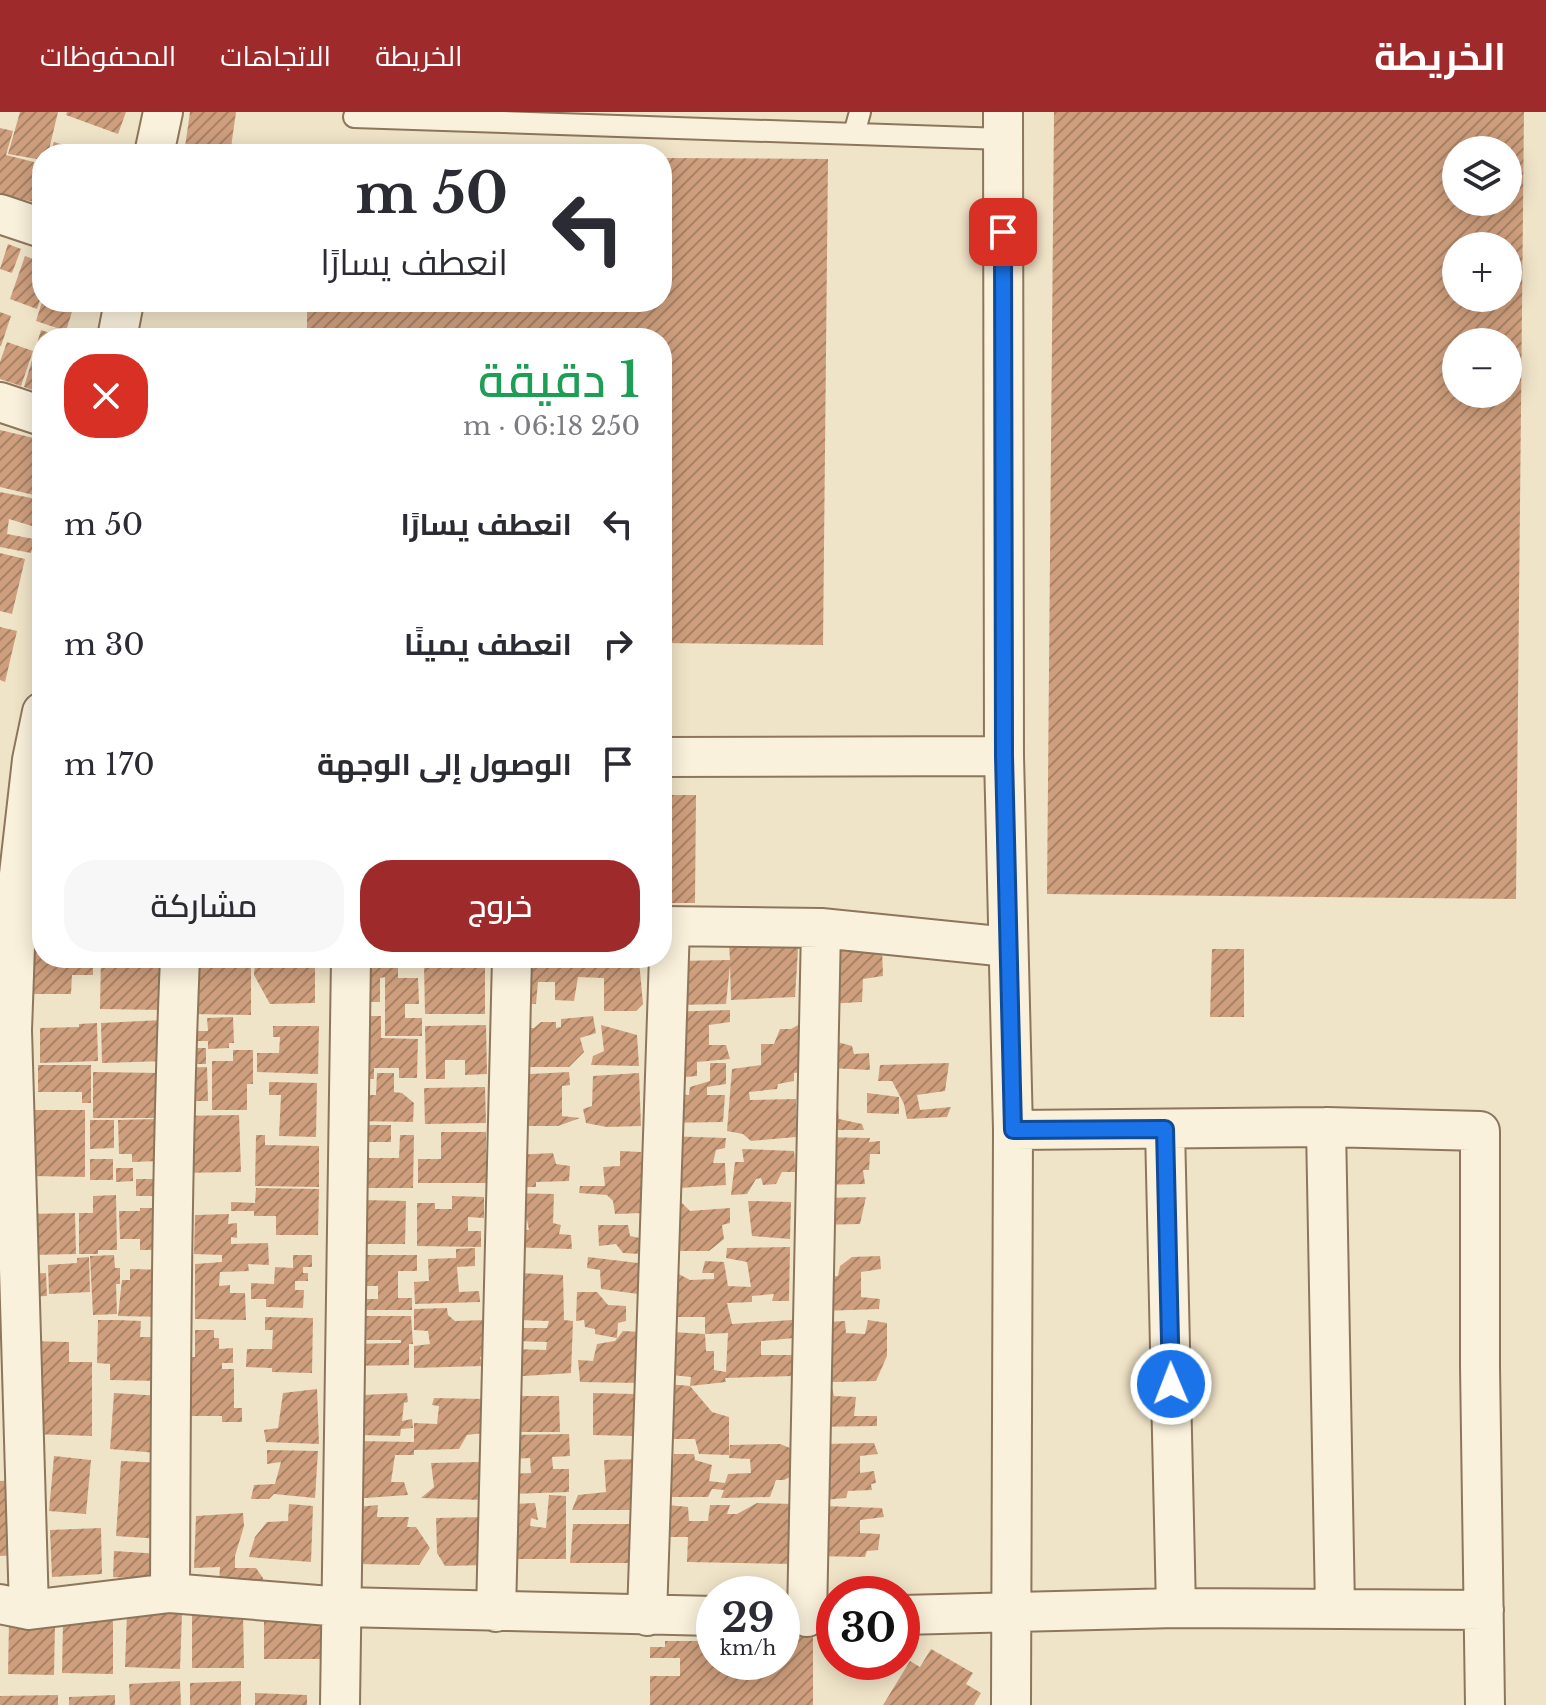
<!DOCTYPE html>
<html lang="ar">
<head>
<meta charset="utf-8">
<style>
	body { margin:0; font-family:"Libre Baskerville",Cairo,serif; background:#f7f7f7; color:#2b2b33; direction:rtl; height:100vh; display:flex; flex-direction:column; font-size:30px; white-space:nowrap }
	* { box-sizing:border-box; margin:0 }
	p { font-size:26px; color:#7c7c81 }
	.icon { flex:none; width:44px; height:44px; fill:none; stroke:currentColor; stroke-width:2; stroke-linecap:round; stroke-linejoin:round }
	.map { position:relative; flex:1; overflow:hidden; direction:ltr }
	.panel { position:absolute; left:32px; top:216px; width:640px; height:640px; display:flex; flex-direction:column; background:#fff; border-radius:32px; box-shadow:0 4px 20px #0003; direction:rtl }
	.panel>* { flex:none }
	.top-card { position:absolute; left:32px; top:32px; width:640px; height:168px; border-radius:32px; box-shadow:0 4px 20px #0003; direction:rtl; background:#fff; color:#2b2b33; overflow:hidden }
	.tools { position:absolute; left:1442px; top:24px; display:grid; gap:16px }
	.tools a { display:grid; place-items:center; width:80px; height:80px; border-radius:50%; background:#fff; box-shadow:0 4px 20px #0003; font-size:40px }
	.speed { position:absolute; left:696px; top:1464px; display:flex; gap:16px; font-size:40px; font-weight:700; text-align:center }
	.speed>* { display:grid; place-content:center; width:104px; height:104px; border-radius:50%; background:#fff; box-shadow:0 4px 20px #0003; line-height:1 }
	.speed small { font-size:20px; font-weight:400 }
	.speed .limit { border:12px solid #d22; background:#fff; color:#111 }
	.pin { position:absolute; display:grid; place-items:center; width:68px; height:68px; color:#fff; margin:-34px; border-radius:16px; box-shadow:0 4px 12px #0006 }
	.me { position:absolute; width:88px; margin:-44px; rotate:359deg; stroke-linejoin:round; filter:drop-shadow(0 0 6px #0008) }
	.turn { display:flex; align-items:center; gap:28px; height:168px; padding:0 32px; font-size:36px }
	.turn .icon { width:104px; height:104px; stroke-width:2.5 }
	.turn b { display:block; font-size:56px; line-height:68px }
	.round { display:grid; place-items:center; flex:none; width:84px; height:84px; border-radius:32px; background:#f7f7f7 }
	.head { display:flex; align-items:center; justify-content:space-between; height:136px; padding:0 32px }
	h1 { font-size:48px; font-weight:600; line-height:60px; color:#1e9e55 }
	.action { display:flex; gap:16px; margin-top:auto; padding:16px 32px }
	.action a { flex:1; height:92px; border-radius:32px; background:#9e2a2b; color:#fff; font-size:32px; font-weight:600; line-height:92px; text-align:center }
	.action a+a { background:#f7f7f7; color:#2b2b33 }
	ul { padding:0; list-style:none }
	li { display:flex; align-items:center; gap:24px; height:120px; padding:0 32px }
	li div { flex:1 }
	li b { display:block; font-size:30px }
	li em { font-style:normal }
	header { display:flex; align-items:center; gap:48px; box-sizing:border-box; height:112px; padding:0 40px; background:#9e2a2b; color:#fff }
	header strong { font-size:38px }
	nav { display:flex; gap:44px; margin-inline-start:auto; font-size:28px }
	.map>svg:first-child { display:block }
	.building { fill:url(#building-hatch); fill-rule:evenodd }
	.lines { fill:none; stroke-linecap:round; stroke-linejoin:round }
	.service-casing { stroke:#8d765c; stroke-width:24 }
	.minor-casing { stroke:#8d765c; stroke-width:42 }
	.service { stroke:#faf1dc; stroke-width:20 }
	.minor { stroke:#faf1dc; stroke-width:38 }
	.route-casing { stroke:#114b97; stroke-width:20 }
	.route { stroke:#1a73e8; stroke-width:14 }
</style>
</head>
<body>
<header>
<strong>الخريطة</strong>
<nav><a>الخريطة</a><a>الاتجاهات</a><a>المحفوظات</a></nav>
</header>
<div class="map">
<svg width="1546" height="1593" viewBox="0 0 1546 1593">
	<defs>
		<pattern id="building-hatch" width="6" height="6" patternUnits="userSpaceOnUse" patternTransform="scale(2)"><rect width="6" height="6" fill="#cf9f7d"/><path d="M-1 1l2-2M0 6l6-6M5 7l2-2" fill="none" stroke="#a98266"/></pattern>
	</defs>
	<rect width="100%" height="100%" fill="#f0e4c8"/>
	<path class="building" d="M20,0H58L48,42H42V48L8,42Z
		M67,0H126L118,22L66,3Z
		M190,0H236L230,42H184Z
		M1054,0H1524L1516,787L1047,782ZM1456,38H1508V90H1456ZM1456,134H1508V186H1456ZM1456,230H1508V282H1456Z
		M0,16L13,19L6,43L34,50L32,59L41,62L34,90L0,82Z
		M54,30L91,41V42H50Z
		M662,46L828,47L823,533L662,531V226H307V190H662Z
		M8,132L21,137L12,161L0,157Z
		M25,144L42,150V182L37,197L10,187Z
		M42,190H75L66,219L36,209Z
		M0,200L11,204L1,234H0Z
		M41,218L62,225L42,226V281L24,275Z
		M7,230L33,239L21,274L0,267V250Z
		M0,318L42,328V385L0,375Z
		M0,380L42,388L38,407L33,406L32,414L9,407L7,422L34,427L31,441L0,435Z
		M0,441L25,447L12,502L0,499Z
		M0,515L17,519L5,570L0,568Z
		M662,683H696L695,791H662Z
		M39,767H42V795L35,794V773H39Z
		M799,821L795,885L731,888L730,853L726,892L677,893L673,849L730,848L729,832Z
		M24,822H42V846H93V863H72L71,882H24Z
		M826,835H882L883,864L863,867L862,890L826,892Z
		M1212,837H1244V905H1210Z
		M101,846H164L163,898L100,897Z
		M226,846H251V903L191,902V889H199V848L226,849Z
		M274,846H315V891L270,892L254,863L255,852H273Z
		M359,846H398V866H418L419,892H405V906H422V924H385V865L380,866V890H360Z
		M514,846L639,848L643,892L636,899H604V866L578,865L574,889L555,888V870H538L536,892H513Z
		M485,851V902H425L424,852Z
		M730,898V910L709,913V933H726L730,947L697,950V964L662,967L665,900Z
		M355,904H381V926L418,927L417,966H399V956H374V967H355Z
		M593,904L596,921L580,926L584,940L569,955H521L525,916H534L541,910H556V916L561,915V907Z
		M233,905L234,931H229V936L208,937V929H192V919H208L207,906Z
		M163,908L165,949L102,951L101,911Z
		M805,909L803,960L794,961V969L778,972L777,977L749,980L750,988L796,987V1025L751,1029L743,1022L727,1019L732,957L761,953V932H774L780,917H791Z
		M97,911L98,949L40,951V916L79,915V912Z
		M486,913L487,962L465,963V948H445V967H426L425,914Z
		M601,913L637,923L639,954L591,953L593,944L604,939Z
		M273,914H319L318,962L257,960V941H279L280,925H273Z
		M830,928L852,934L854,942L869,941L870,958L830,956Z
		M190,936H206V952H190Z
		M233,938H253V972H247V998H212V949H233Z
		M710,951H726V972L707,975V983H725L723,1010L661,1011L678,982L689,983L690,975L710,969Z
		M949,951L945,979L917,983L920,998L951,995L947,1005L907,1007L904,992L892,969H878L880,953Z
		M38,953H91V991H82V980H38Z
		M207,955L208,989H181L180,956Z
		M93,960L162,961L161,1006H93Z
		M569,960L570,973L562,974V1004L580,1006L558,1014H510L511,963Z
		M377,961H394V980L402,981L414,991L413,1010L358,1009L359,983H376Z
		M639,961L641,1014L607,1015L586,1011L583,997L592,994L593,964Z
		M269,970L317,971L316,1025L279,1024L281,983H269Z
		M485,975L486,1011L425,1012L424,976Z
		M867,981L899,985V1002L867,1001Z
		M830,985L837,986L839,1007L862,1012L864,1018H829Z
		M32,998H85V1065L31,1064Z
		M239,1003L241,1060L176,1061V1004Z
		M159,1007L160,1049L132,1050V1042H119L118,1008Z
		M90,1008H114V1036L90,1037Z
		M355,1013H391V1030H355Z
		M441,1020H486V1071H418V1047H441Z
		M256,1023H265V1033L319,1034V1075L255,1074Z
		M400,1023H414L413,1076H359V1046H399Z
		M666,1024L726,1026L725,1036L716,1038L713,1051H725L726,1073L664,1077Z
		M818,1025L870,1026L869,1030L880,1029V1042H870L869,1058H863L865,1072L821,1073Z
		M742,1037L794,1039L796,1060H782L776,1072L763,1073L761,1066L756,1067L747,1082L731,1083L735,1050H744Z
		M620,1039L641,1040L642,1101L615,1102L613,1089L607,1083L579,1081L580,1074H605L603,1055L620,1054Z
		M553,1041L556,1052L570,1054L569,1069L536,1070V1075H511L516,1043Z
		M90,1047H113V1068H90Z
		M116,1056H133V1069L116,1070Z
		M136,1067H157V1084H136Z
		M256,1076L319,1077L318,1123H276V1104H254V1099H231V1090L255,1091Z
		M507,1081L554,1082L553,1111L561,1113L559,1122L571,1123L572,1137L505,1135L506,1117L529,1118L527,1108L504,1106Z
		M116,1083L117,1138H98V1142H79V1101H93V1084Z
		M452,1084L484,1085V1106L468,1105V1119H481V1135L417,1134V1091H435V1097H452Z
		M866,1085L860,1112L815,1113L824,1086Z
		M677,1086L690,1099L730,1096V1111L722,1113L724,1127L709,1139H667Z
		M363,1088L406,1089L405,1132H362Z
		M748,1089L791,1090L790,1127L752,1124Z
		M140,1096H163V1138H140V1127H120L119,1099H140Z
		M75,1101L76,1142L31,1143L30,1102Z
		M229,1102L228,1112L237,1111V1126L231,1125V1132L268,1131L269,1153L248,1152L249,1159L220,1160L219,1174L230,1173V1181H245L246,1208L195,1207V1152L222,1150V1143L194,1142L195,1103Z
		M598,1113H628L630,1124L640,1126V1142L623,1141L616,1132L599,1134Z
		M790,1135L789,1189H772L774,1182L752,1184V1190L727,1191L732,1212L792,1208L794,1226L761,1229V1243H794L792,1264L725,1266L726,1270L690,1274L691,1265L672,1263V1220L705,1222V1205H670L675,1160L690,1168L714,1167V1161H702L705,1149L724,1150L728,1174L751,1175L747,1150L726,1146L727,1136ZM728,1221L726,1260L714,1258V1239H706L705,1222Z
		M475,1136V1154L457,1155L459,1180L479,1179L480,1190L415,1192L414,1170L429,1169L428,1147L456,1146V1137Z
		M114,1143L115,1156H120V1172H116L117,1202L93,1203L90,1144Z
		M293,1143H312V1155H303V1161H308V1169H295V1178H304L303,1196L266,1195V1187H251V1171L274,1172L275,1155L293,1156Z
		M354,1143H417V1159H398V1186H412V1198H352V1187H378V1174H354Z
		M880,1144L881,1157L861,1160V1185L880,1187L879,1197L822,1199L823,1165L838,1164L840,1154L852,1145Z
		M89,1145L90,1180L49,1182L48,1153L77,1151V1146Z
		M588,1145L638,1151V1182L601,1177L600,1158L587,1156Z
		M130,1157L167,1158L165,1205L118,1204L122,1168H130Z
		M46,1161L47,1184L24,1185L23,1162Z
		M519,1161L563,1163L564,1208L573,1209L571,1261L509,1265L513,1237L546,1238L547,1230L516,1229L518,1216H547L549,1209L519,1208Z
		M577,1180H597L608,1193L626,1194V1209L618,1211L617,1226L595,1222V1217L585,1215L584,1208L576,1209Z
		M447,1196L448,1203L455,1209L486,1208L487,1245H480L482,1254L414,1256V1234L430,1232L428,1219L414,1218V1197Z
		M360,1204H411L413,1232H409V1253L348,1254V1232L401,1231V1228H360Z
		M265,1205L313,1206L312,1261L272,1260V1256L246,1255L247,1237H272L273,1218H265Z
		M98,1208H118V1211V1208L141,1209L140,1225H160L159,1269L110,1268V1252L97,1251Z
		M868,1208L887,1211V1244L876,1269L832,1270L833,1256L813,1258L826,1210L845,1209L846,1221L865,1222Z
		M195,1218H214V1226H219V1237L233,1236V1251H222V1257H234V1296H242V1310H222V1304H175L174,1245H195Z
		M623,1219L642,1220L640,1271L580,1270L578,1248L593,1249L597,1232L615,1229Z
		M28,1229L69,1230V1250H92V1324L31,1322V1308H44V1286H27Z
		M668,1272L690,1274L712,1300L729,1305V1343L699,1342L695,1327H669Z
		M817,1275L832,1276L834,1284L856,1285L854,1304H877V1314L811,1315Z
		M317,1277L319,1332L266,1330L264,1318L278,1316L283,1281Z
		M114,1281L161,1284L157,1341L110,1337Z
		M407,1281L408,1290L404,1291L402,1309L412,1307L413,1316L401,1317L400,1324L359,1323L362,1283Z
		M593,1281L634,1282V1324L593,1323Z
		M515,1284H559L560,1320H515Z
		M434,1286L484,1287L483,1321L467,1323L459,1337L414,1338V1343H395L391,1370H404L408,1383L351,1387L357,1329L414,1330V1311L437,1312L439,1294L432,1293Z
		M569,1322L570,1344L552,1345L553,1357H569V1380L510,1382L509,1362L531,1361L530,1346L511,1347L510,1323Z
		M874,1331L878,1342L860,1344V1361L874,1359L876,1371L871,1372L872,1378L848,1379L846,1386L823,1388L821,1375L830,1373L829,1362L810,1359L822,1332Z
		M780,1332L795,1338L794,1363L784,1368H776L770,1385L721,1386L724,1378L712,1377L708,1385H669L674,1342H694L695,1348L712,1353L709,1369L725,1371L728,1362L751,1361L750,1347L729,1346L730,1333Z
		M267,1338L318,1339L315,1386L274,1382L269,1387H251L254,1373L275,1372L281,1350L267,1352Z
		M54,1344L91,1348L86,1402L49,1399Z
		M639,1347L635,1398H572L578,1383L606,1380L604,1348Z
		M121,1349L166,1351L161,1427L116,1424Z
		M480,1350L482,1388L421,1386L434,1375L431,1351Z
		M14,1368L19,1443L0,1444V1369Z
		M549,1383L566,1384V1447H511L514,1392L535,1391L538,1408L531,1406L530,1414L546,1416Z
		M757,1391L795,1392L796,1452L687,1450L688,1425H665L668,1393L688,1395L689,1409H708L710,1393H730L727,1402H737Z
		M289,1392L313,1394L311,1450L249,1445L255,1425L267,1410L288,1409Z
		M378,1393L377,1405H409L407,1415H416L430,1436L419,1453L356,1452L357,1395Z
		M823,1394L882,1396L884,1405L860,1408V1421L880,1422L878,1438L867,1439L865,1445L814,1444Z
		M243,1401L244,1414L235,1444V1456H256L263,1466L262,1482L218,1489L220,1455L194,1456L196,1404Z
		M484,1405L485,1453L445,1454L437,1441L436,1406Z
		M573,1412H635V1451H570Z
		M101,1416L102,1462L52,1465L50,1418Z
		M114,1439L161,1442L160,1468L113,1465Z
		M243,1499L244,1556H192V1500Z
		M264,1499H321V1547H264Z
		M127,1500L182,1502L180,1557L125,1555Z
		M63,1509H113V1562L62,1561Z
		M9,1510L55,1511L54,1563L8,1562Z
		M782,1518H813V1593H650V1564H680V1546H650V1535H665V1529H714V1550H782Z
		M931,1537L973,1561L966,1572L981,1581L974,1593H883L910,1549L920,1555Z
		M180,1569L181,1593H130L129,1572Z
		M241,1569V1593H190V1571Z
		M255,1581L307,1583V1593H255Z
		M58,1583V1593H0V1584Z
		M115,1583V1593H69V1585Z"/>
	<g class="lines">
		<g class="service-casing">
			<path id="service" d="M354,5L1003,27
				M854,22L860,0"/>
		</g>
		<g class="minor-casing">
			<path id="minor" d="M1003,0L1004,644L1013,1018L1011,1593
				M154,42L163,0
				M0,102L42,116
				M117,226L124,190
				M0,290L42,304
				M662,645L1004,644
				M662,814L821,816L1008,835
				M1326,1015L1335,1496
				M1165,1017L1176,1496
				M1013,1018L1326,1015L1480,1019V1254L1485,1593
				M170,1481C171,1269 171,1058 180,846
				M0,1492L29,1498L170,1481L342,1495L714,1504
				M29,1498L12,918L17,780L32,648L42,600
				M496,1500L512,846
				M902,1503L1176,1496L1484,1498
				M647,1504L670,814
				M807,1505L821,816
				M340,1593L351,846"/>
		</g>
		<use href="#service" class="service"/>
		<use href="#minor" class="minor"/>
	</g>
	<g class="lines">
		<g class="route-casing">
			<path id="route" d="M1003,120L1004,644L1013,1018L1165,1017L1171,1272"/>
		</g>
		<use href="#route" class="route"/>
	</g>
</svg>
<div class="tools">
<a><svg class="icon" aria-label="layers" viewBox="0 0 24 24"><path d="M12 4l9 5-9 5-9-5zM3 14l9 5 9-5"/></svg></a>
<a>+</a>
<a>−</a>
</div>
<div class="speed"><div>29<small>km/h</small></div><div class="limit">30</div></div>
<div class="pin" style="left:1003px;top:120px;background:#d93025"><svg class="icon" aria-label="arrive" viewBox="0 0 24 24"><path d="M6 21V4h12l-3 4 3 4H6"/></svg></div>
<svg class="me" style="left:1171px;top:1272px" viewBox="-20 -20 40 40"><circle r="17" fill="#1a73e8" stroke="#fff" stroke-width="3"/><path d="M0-11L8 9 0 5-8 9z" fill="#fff"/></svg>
<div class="top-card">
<div class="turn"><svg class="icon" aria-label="left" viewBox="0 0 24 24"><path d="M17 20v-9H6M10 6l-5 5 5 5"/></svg><div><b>50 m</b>انعطف يسارًا</div></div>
</div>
<section class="panel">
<div class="head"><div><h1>1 دقيقة</h1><p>250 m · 06:18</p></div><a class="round" style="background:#d93025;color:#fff"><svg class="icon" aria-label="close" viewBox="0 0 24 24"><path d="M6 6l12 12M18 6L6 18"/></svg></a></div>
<ul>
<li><svg class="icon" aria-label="left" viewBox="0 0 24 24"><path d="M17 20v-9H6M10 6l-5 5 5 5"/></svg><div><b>انعطف يسارًا</b></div><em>50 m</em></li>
<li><svg class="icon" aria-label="right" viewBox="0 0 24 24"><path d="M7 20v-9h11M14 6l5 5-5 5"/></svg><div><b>انعطف يمينًا</b></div><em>30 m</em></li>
<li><svg class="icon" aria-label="arrive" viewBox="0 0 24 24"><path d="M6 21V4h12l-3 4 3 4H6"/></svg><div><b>الوصول إلى الوجهة</b></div><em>170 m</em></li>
</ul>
<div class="action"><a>خروج</a><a>مشاركة</a></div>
</section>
</div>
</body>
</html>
